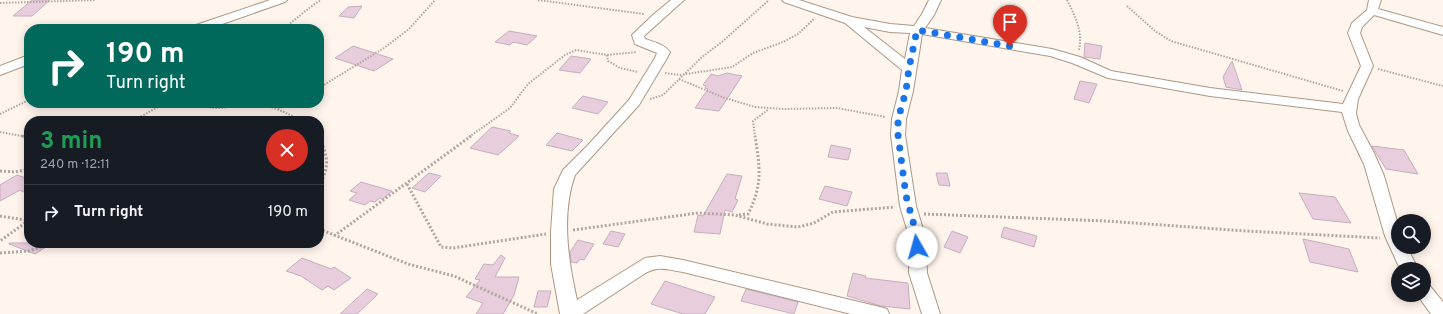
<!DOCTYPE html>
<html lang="en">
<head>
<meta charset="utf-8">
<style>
	body { margin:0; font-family:Overpass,sans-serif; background:#20242c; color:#f1f3f6; height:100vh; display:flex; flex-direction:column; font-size:15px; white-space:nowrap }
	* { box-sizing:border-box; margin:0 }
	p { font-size:13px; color:#9ea1a6 }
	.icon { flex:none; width:22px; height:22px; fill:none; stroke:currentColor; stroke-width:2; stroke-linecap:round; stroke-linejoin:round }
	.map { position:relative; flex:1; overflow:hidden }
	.drawer { position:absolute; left:24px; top:116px; width:300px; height:132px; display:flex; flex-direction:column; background:#171b24; border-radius:16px; box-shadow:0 2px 10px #0003 }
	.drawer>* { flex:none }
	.guide { position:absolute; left:24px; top:24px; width:300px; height:84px; border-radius:16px; box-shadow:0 2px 10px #0003; background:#00695c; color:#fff; overflow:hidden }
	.tools { position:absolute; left:1391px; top:214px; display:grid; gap:8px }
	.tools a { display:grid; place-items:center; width:40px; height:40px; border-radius:50%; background:#171b24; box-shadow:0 2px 10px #0003; font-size:20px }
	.pin { position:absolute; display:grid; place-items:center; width:34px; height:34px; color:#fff; margin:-41px -17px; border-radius:50% 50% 50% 0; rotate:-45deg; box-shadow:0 0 4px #0007 }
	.pin .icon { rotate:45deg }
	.me { position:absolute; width:44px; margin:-22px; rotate:353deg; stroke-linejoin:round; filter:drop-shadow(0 0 3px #0008) }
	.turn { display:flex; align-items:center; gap:14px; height:84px; padding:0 16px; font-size:18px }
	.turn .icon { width:52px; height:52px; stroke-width:2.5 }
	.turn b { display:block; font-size:28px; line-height:34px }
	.round { display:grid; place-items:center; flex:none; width:42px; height:42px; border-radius:21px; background:#20242c }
	.summary { display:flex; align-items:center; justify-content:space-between; height:68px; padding:0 16px }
	h1 { font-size:24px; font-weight:700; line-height:30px; color:#1e9e55 }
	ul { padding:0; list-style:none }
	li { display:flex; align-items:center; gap:12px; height:56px; padding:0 16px; border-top:1px solid #363941 }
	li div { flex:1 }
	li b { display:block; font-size:15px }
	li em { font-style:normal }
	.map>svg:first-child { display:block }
	.building { fill:#e8cddd; stroke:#c7adbd }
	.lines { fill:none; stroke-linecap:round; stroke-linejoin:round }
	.minor-casing { stroke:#ae9785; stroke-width:2 }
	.path-far1 { stroke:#b1a7a0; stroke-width:2; stroke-dasharray:1.5 1.5; stroke-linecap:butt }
	.path { stroke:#b1a7a0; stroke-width:3; stroke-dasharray:2 2; stroke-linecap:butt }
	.minor { fill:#fff; fill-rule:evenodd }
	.route { stroke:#1a73e8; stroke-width:7; stroke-dasharray:0 12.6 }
</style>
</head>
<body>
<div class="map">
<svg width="1443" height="314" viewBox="0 0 1443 314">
	<rect width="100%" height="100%" fill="#fff5ed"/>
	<path class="building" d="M32,0H50L32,16H13Z
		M362,6L354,18L339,16L348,7Z
		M509,31L537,36L527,45L513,42L510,45L495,42Z
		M1085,43L1102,46L1100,59L1084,57Z
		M353,46L393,59L374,71L335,58Z
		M571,56L591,59L580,73L559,70Z
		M1232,61L1242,90L1226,87L1223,77Z
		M727,73L742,76L719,111L695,108L708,89L705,88L706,86L703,85L711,74L718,76Z
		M1080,81L1097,84L1089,103L1074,99Z
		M583,96L608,102L598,114L572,108Z
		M492,127L511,131L509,133L519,136L498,155L470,148Z
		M557,133L583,140L572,151L546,145Z
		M831,145L851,149L848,160L828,157Z
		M1372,146L1404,150L1418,174L1386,169Z
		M429,173L441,176L425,192L412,188Z
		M936,173H947L950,186L939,185Z
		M727,174L742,176L735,199L738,200L732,212L725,210L720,234L694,232L698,215L703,216Z
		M17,175L29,179V188L23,192L20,190L0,201V185Z
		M361,182L392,191L383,199L380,198L375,202L370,201L365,205L349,200L357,193L350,191Z
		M825,186L852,192L847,206L819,199Z
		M1299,193L1335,197L1351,223L1313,219Z
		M1004,227L1037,236L1034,247L1001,237Z
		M611,231L625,234L618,247L603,244Z
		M952,231L968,237L960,253L944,247Z
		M1303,239L1349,249L1358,272L1310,262Z
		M578,240L594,244L584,260L580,259L577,263L571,262L570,252Z
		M9,243H52L35,254L9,244Z
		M501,255L505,258L495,277H519L514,295L503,314H476L483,303L466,297L480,280L475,279L484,264L493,265Z
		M302,258L331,269L334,267L351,278L334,290L328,286L322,290L301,276L286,271Z
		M853,273L866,276L865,278L908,283L910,309L881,306L847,296Z
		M665,281L715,297L705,314H683L651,304Z
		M367,289L378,294L357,314H340Z
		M746,289L798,302L794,314L741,301Z
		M538,291H551L547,307H534Z"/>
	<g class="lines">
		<g class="minor-casing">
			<path id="minor" d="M270,0H287L285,2L208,29H191L193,26Z
				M671,0H684L644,36L645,39C654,42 664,44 670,52L667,58L639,105L575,175C561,214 568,260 577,300L645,258L660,256L683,260L880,307L887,309L889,314H851L683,272C667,270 659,265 644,274L583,314H560L551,264V232L554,189L563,170L588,145L629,100L655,58L657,53L635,44L632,35L654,14Z
				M782,0H799L852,17L890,24L914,26L922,14L929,0H941L934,15L925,28L1052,49L1080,57L1111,71L1210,88L1343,104L1361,66L1348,33L1352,23L1367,10L1369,0H1381L1378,9L1443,27V35L1374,15L1362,27L1360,33L1373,66L1358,99L1356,113L1359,125L1374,153L1384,176L1398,225V247H1407L1418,269H1400L1385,236L1364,164L1348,131L1342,112L1210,96L1108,78L1072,63L1050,56L922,34L913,91L906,119L905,135L916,206L925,236L927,273L940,314H922L909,273V236L900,206L891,135L892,119L899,91L902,70L845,23L784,2ZM864,27L890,32L910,33L905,59Z
				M29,55V64L0,75V66Z
				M1424,284L1430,286L1443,302V314H1431L1418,296L1424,295Z"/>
		</g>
		<path class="path-far1" d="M538,0L644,14
			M1067,0C1075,16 1083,31 1079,50
			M0,3L96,0
			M1127,6L1155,31L1171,41L1343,91
			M283,29C295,20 309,7 321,0
			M607,55L608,61L620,68L638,72
			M1378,69L1443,86
			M665,73L680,75L732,67L753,53L783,42L798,34L815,18
			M679,79L722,97L755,107L784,109L837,108L886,117
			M319,88L384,48L409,29L435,0
			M650,99L663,95L702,57L723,41L769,0
			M192,103C200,105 209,108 217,108C229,108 242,104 254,104C272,104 288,115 304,121
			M278,109L290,103
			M0,114L29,100
			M133,121L165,103
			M0,132L27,137
			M319,136L320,137
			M469,137L510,108L528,84L565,55L576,50L607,55L637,52
			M755,137L753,121L769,109"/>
		<path class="path" d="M22,136L29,138
			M0,171L15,172L29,169
			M407,184L441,247L453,248L546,234
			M319,186C330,165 328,158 319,136
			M924,214L1106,221L1246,231L1380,238
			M739,215L748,214C763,185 760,167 755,136
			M0,216L25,220V223L0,241
			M319,229L408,264L454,276L538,314
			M573,230L698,213L735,215L767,224L798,227L814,223L833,212L895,207
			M334,236L471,136
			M0,253L29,251L53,243"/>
		<use href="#minor" class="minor"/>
	</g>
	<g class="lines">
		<path class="route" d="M917,247V236L906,196L898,135V119L906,91L909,68L917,30L1010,46"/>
	</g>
</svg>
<div class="tools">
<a><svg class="icon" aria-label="search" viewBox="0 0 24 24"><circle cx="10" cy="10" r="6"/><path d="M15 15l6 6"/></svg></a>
<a><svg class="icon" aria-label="layers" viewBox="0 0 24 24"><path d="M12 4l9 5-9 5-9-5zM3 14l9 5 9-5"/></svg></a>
</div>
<div class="pin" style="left:1010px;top:46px;background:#d93025"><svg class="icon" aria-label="arrive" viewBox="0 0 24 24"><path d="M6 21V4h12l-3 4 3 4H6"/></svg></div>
<svg class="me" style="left:917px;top:247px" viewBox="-20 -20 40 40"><circle r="19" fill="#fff"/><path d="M0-13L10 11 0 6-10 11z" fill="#1a73e8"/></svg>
<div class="guide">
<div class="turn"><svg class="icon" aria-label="right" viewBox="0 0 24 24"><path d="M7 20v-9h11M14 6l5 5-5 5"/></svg><div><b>190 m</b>Turn right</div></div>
</div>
<section class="drawer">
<div class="summary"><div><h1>3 min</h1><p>240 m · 12:11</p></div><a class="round" style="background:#d93025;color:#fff"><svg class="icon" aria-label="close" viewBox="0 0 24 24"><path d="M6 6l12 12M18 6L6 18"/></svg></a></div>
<ul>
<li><svg class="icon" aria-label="right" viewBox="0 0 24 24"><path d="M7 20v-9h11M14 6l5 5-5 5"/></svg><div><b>Turn right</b></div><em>190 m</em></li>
</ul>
</section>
</div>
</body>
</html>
